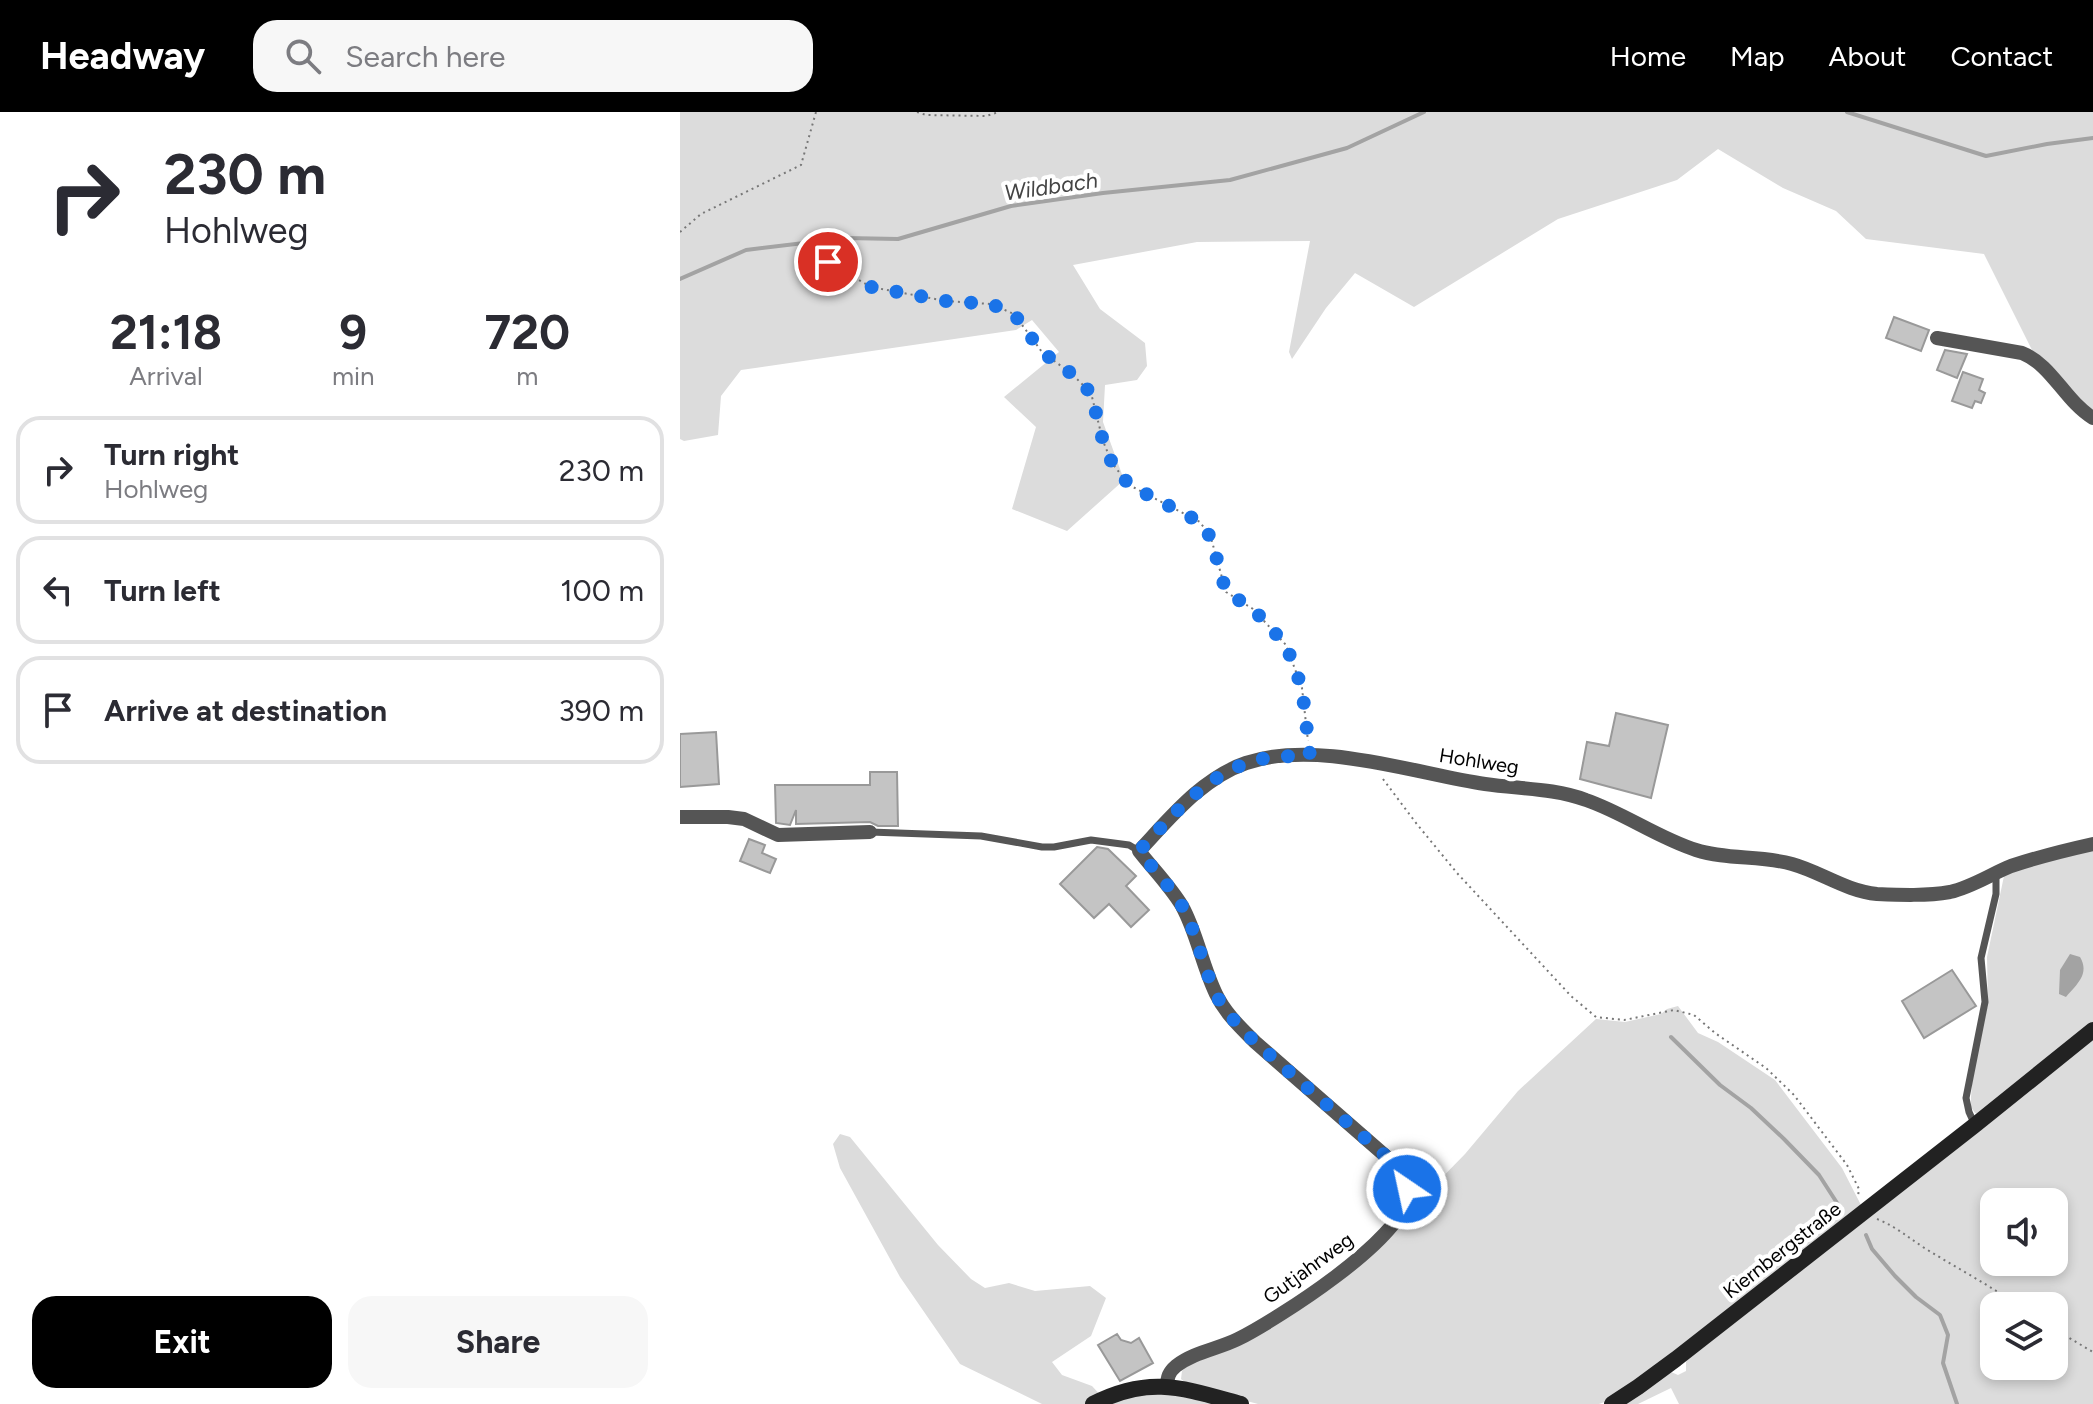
<!DOCTYPE html>
<html lang="en">
<head>
<meta charset="utf-8">
<style>
	body { margin:0; font-family:Figtree,sans-serif; background:#f7f7f7; color:#2b2b33; height:100vh; display:flex; flex-direction:column; font-size:30px; white-space:nowrap }
	* { box-sizing:border-box; margin:0 }
	p { font-size:26px; color:#7c7c81 }
	.icon { flex:none; width:44px; height:44px; fill:none; stroke:currentColor; stroke-width:2; stroke-linecap:round; stroke-linejoin:round }
	.map { position:relative; flex:1; overflow:hidden }
	.side { display:flex; flex-direction:column; background:#fff; width:680px }
	.side>* { flex:none }
	.banner { background:#fff; color:#2b2b33; overflow:hidden }
	.fabs { position:absolute; left:1300px; top:1076px; display:grid; gap:16px }
	.fabs a { display:grid; place-items:center; width:88px; height:88px; border-radius:16px; background:#fff; box-shadow:0 4px 12px #0003; font-size:40px }
	.pin { position:absolute; display:grid; place-items:center; width:68px; height:68px; color:#fff; margin:-34px; border:4px solid #fff; border-radius:50%; box-shadow:0 2px 8px #0007 }
	.me { position:absolute; width:88px; margin:-44px; rotate:326deg; stroke-linejoin:round; filter:drop-shadow(0 0 6px #0008) }
	.turn { display:flex; align-items:center; gap:28px; height:168px; padding:0 32px; font-size:36px }
	.turn .icon { width:104px; height:104px; stroke-width:2.5 }
	.turn b { display:block; font-size:56px; line-height:68px }
	.eta { display:flex; justify-content:space-evenly; align-items:center; height:136px; text-align:center }
	.eta b { font-size:48px; font-weight:700; line-height:56px }
	.cta { display:flex; gap:16px; margin-top:auto; padding:16px 32px }
	.cta a { flex:1; height:92px; border-radius:24px; background:#000; color:#fff; font-size:32px; font-weight:700; line-height:92px; text-align:center }
	.cta a+a { background:#f7f7f7; color:#2b2b33 }
	ul { padding:0; list-style:none }
	li { display:flex; align-items:center; gap:24px; height:108px; margin:0 16px 12px; padding:0 16px; border:4px solid #e1e1e2; border-radius:24px }
	li div { flex:1 }
	li b { display:block; font-size:30px }
	li em { font-style:normal }
	header { display:flex; align-items:center; gap:48px; box-sizing:border-box; height:112px; padding:0 40px; background:#000; color:#fff }
	header strong { font-size:38px }
	nav { display:flex; gap:44px; margin-inline-start:auto; font-size:28px }
	.search { width:560px; height:72px; background:#f7f7f7; display:flex; align-items:center; gap:20px; box-sizing:border-box; padding:0 28px; border-radius:24px; color:#7c7c81; font-size:30px }
	main { display:flex; flex:1; min-height:0 }
	.map>svg:first-child { display:block }
	.green { fill:#dcdcdc; fill-rule:evenodd }
	.water { fill:#a3a3a3 }
	.lines { fill:none; stroke-linecap:round; stroke-linejoin:round }
	.stream { stroke:#a3a3a3; stroke-width:4 }
	.building { fill:#c4c4c4; stroke:#999; stroke-width:2 }
	.path { stroke:#777; stroke-width:2; stroke-dasharray:2 4; stroke-linecap:butt }
	.lane { stroke:#555; stroke-width:7 }
	.street { stroke:#555; stroke-width:14 }
	.secondary { stroke:#222; stroke-width:16 }
	.route { stroke:#1a73e8; stroke-width:14; stroke-dasharray:0 25.2 }
	.labels { text-anchor:middle; stroke-width:8; stroke-linejoin:round; paint-order:stroke }
	.street-label { font-size:20px; fill:#000; stroke:#fff }
	.water-label { font-size:22px; font-style:italic; fill:#444; stroke:#fff }
</style>
</head>
<body>
<header>
<strong>Headway</strong>
<div class="search"><svg class="icon" aria-label="search" viewBox="0 0 24 24"><circle cx="10" cy="10" r="6"/><path d="M15 15l6 6"/></svg>Search here</div>
<nav><a>Home</a><a>Map</a><a>About</a><a>Contact</a></nav>
</header>
<main>
<section class="side">
<div class="banner">
<div class="turn"><svg class="icon" aria-label="right" viewBox="0 0 24 24"><path d="M7 20v-9h11M14 6l5 5-5 5"/></svg><div><b>230 m</b>Hohlweg</div></div>
</div>
<div class="eta">
<div><b>21:18</b><p>Arrival</p></div>
<div><b>9</b><p>min</p></div>
<div><b>720</b><p>m</p></div>
</div>
<ul>
<li><svg class="icon" aria-label="right" viewBox="0 0 24 24"><path d="M7 20v-9h11M14 6l5 5-5 5"/></svg><div><b>Turn right</b><p>Hohlweg</p></div><em>230 m</em></li>
<li><svg class="icon" aria-label="left" viewBox="0 0 24 24"><path d="M17 20v-9H6M10 6l-5 5 5 5"/></svg><div><b>Turn left</b></div><em>100 m</em></li>
<li><svg class="icon" aria-label="arrive" viewBox="0 0 24 24"><path d="M6 21V4h12l-3 4 3 4H6"/></svg><div><b>Arrive at destination</b></div><em>390 m</em></li>
</ul>
<div class="cta"><a>Exit</a><a>Share</a></div>
</section>
<div class="map">
<svg width="1413" height="1292" viewBox="0 0 1413 1292">
	<rect width="100%" height="100%" fill="#fff"/>
	<path class="green" d="M0,0H1413V304L1353,240L1304,142L1186,127L1156,99L1103,76L1038,37L997,68L878,107L734,195L675,161L646,196L612,247L609,240L630,129L517,130L393,153L420,197L465,231L467,254L457,268L425,273L423,310L444,368L387,419L332,397L356,315L324,285L379,240L352,208L336,218L61,258L41,284L38,323L4,329L0,327Z
		M1413,737V1292H999L991,1276L958,1292H942L991,1260L998,1263L1006,1259V1250L1011,1242L930,1288L919,1292H578L508,1273L501,1267L502,1259L509,1252L650,1172L731,1091L741,1087L785,1042L838,979L916,907L945,910L981,902L987,897L998,894L1018,921L1038,930L1095,968L1162,1056L1182,1095L1298,1002L1295,1001L1291,995V985L1293,960L1308,892L1307,845L1324,764L1329,759ZM1314,1090H1374V1150H1314ZM1314,1194H1374V1254H1314Z
		M160,1022L170,1025L258,1133L291,1167L305,1176L329,1171L355,1179L410,1174L426,1186L411,1224L372,1250L382,1263L412,1274L425,1288L469,1278L540,1292H362L280,1252L220,1165L160,1056L153,1032Z"/>
	<path class="water" d="M1390,842L1400,845C1410,862 1397,872 1386,885L1379,882L1380,858Z"/>
	<g class="lines">
		<path class="stream" d="M1167,0L1306,44L1367,32L1413,26
			M0,167L66,138L166,126L218,127L331,94L423,81L550,68L667,36L744,0
			M991,925L1040,973L1071,996L1104,1027L1139,1063L1159,1094
			M1186,1123L1192,1137L1215,1164L1236,1185L1260,1203L1268,1223L1263,1251L1277,1292"/>
	</g>
	<path class="building" d="M1214,205L1249,218L1241,239L1206,226Z
		M1265,238L1287,242L1277,266L1257,258Z
		M1283,260L1303,267L1299,278L1305,281L1301,291L1295,289L1292,296L1272,289Z
		M936,601L988,613L971,686L900,667L907,630L929,634Z
		M36,620L39,672L0,675V622Z
		M190,660H217L218,714H198L190,710L116,712V698L110,713L96,711L95,673H190Z
		M69,727L85,733L82,741L96,747L90,761L60,749Z
		M417,735L428,737L456,764L446,774L469,798L451,815L429,792L414,806L380,772Z
		M1272,858L1296,894L1244,926L1222,889Z
		M437,1222L441,1228L451,1231L459,1226L473,1251L440,1269L418,1233Z"/>
	<g class="lines">
		<path class="path" d="M237,0L246,3L306,4L319,0
			M0,120L21,102L121,53L136,0
			M130,151L148,150L191,175L266,189L311,192L334,202L362,240L392,262L411,281L423,329L432,351L449,373L520,410L531,426L546,480L573,497L606,533L622,576L628,629
			M703,667L736,711L777,761L891,884L916,905L944,908L994,898L1014,903L1035,921L1086,956L1114,983L1167,1053L1179,1077L1178,1084
			M1197,1107C1215,1114 1229,1126 1246,1137C1277,1156 1309,1173 1339,1194
			M1374,1217L1413,1240"/>
		<path class="lane" d="M190,720L301,724L362,735H374L411,728L449,733L459,739
			M1295,1013L1289,1000L1286,986L1305,890L1301,846L1316,782V761"/>
		<path class="street" d="M1257,226L1342,241C1372,253 1385,289 1413,306
			M0,705H48L64,707L98,723L190,720
			M487,1275C487,1265 489,1260 496,1254C514,1240 538,1237 558,1227C596,1208 724,1127 727,1084C728,1069 718,1058 709,1047L575,930C560,915 545,901 536,882C522,853 517,821 502,794C490,774 473,757 459,739C490,706 522,666 566,651C636,627 733,661 805,672C839,677 874,676 906,688C944,701 978,726 1016,738C1047,748 1081,743 1112,752C1141,760 1166,779 1197,782C1221,783 1247,784 1270,780C1292,775 1311,762 1331,754C1358,745 1386,738 1413,732"/>
		<path class="secondary" d="M413,1292C470,1263 503,1276 561,1292
			M932,1292L958,1275L996,1247L1295,1013L1413,918"/>
	</g>
	<g class="lines">
		<path class="route" d="M148,150L191,175L266,189L311,192L334,202L362,240L392,262L411,281L423,329L432,351L449,373L520,410L531,426L546,480L573,497L606,533L622,576L630,644C616,644 601,644 587,646C532,655 495,701 459,739C473,757 490,774 502,794C517,821 522,853 536,882C545,901 560,915 575,930L709,1047L718,1058L727,1077"/>
	</g>
	<g class="labels">
		<g class="street-label">
			<text transform="translate(799 649) rotate(9)" y="7">Hohlweg</text>
			<text transform="translate(1102 1138) rotate(-38)" y="7">Kiernbergstraße</text>
			<text transform="translate(628 1156) rotate(-36)" y="7">Gutjahrweg</text>
		</g>
		<g class="water-label">
			<text transform="translate(371 74) rotate(-8)" y="8">Wildbach</text>
		</g>
	</g>
</svg>
<div class="fabs">
<a><svg class="icon" aria-label="sound" viewBox="0 0 24 24"><path d="M4 9h4l5-4v14l-5-4H4zM17 9q2 3 0 6"/></svg></a>
<a><svg class="icon" aria-label="layers" viewBox="0 0 24 24"><path d="M12 4l9 5-9 5-9-5zM3 14l9 5 9-5"/></svg></a>
</div>
<div class="pin" style="left:148px;top:150px;background:#d93025"><svg class="icon" aria-label="arrive" viewBox="0 0 24 24"><path d="M6 21V4h12l-3 4 3 4H6"/></svg></div>
<svg class="me" style="left:727px;top:1077px" viewBox="-20 -20 40 40"><circle r="17" fill="#1a73e8" stroke="#fff" stroke-width="3"/><path d="M0-11L8 9 0 5-8 9z" fill="#fff"/></svg>
</div>
</main>
</body>
</html>
